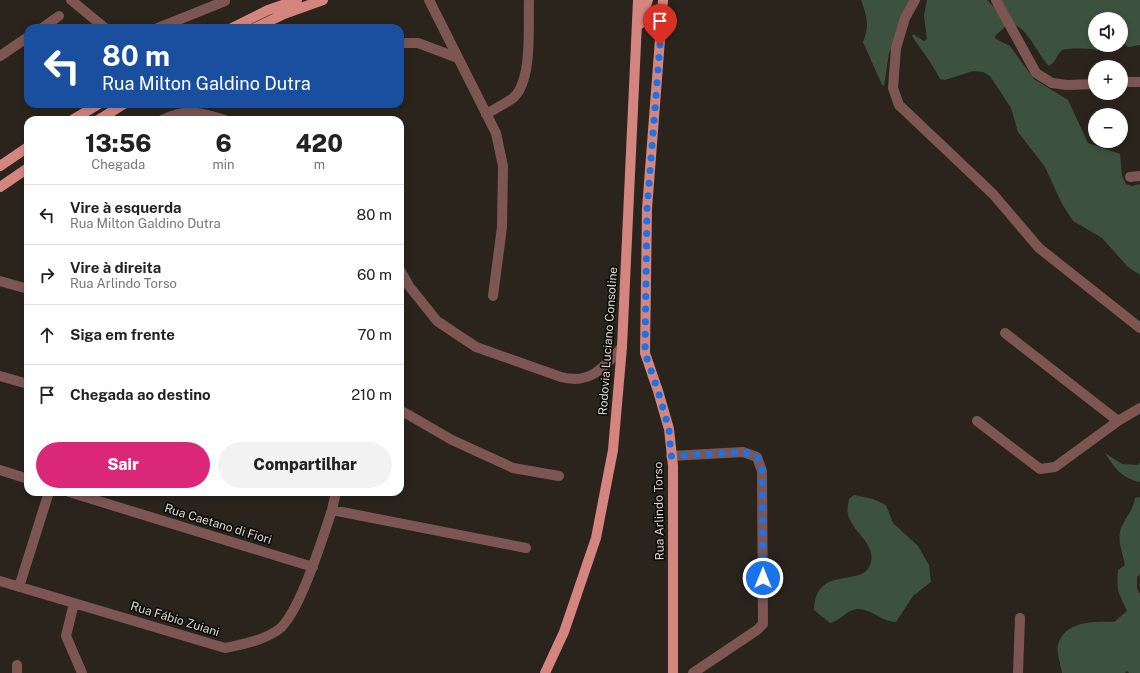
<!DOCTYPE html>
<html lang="pt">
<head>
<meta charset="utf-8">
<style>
	body { margin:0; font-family:"Public Sans",sans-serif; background:#f2f2f2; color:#222; height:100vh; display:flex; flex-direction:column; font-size:15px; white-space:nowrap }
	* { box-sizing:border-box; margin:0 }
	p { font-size:13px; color:#767676 }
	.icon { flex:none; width:22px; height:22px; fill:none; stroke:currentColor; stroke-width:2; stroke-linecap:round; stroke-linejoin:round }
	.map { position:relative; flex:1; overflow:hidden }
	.sheet { position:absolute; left:24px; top:116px; width:380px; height:380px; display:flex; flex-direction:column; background:#fff; border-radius:12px; box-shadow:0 2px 6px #0003 }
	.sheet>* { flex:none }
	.guide { position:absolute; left:24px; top:24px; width:380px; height:84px; border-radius:12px; box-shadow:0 2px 6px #0003; background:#1a4fa0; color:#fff; overflow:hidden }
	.fabs { position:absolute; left:1088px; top:12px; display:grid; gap:8px }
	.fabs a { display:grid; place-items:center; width:40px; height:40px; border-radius:50%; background:#fff; box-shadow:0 2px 6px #0003; font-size:20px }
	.pin { position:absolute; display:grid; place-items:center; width:34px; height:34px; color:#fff; margin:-41px -17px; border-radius:50% 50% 50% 0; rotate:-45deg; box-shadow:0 0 4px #0007 }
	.pin .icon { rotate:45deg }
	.me { position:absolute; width:44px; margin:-22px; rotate:0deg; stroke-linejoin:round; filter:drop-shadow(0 0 3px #0008) }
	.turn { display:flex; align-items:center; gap:14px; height:84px; padding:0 12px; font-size:18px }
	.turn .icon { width:52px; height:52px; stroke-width:2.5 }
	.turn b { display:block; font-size:28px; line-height:34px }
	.eta { display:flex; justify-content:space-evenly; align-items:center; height:68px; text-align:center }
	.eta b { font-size:24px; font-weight:800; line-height:28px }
	.cta { display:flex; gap:8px; margin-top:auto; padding:8px 12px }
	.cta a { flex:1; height:46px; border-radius:24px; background:#db2777; color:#fff; font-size:16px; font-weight:800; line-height:46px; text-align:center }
	.cta a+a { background:#f2f2f2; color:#222 }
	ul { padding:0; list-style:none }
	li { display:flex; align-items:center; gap:12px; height:60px; padding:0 12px; border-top:1px solid #e0e0e0 }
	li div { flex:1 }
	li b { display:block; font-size:15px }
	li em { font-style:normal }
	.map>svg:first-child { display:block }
	.green { fill:#3d513f }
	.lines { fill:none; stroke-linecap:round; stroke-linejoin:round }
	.minor { stroke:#7d5653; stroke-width:10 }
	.major { stroke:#d5857f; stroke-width:10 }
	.route { stroke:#1a73e8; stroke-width:7; stroke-dasharray:0 12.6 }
	.labels { text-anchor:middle; stroke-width:3.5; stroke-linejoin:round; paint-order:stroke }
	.street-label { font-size:12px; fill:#dcd8d3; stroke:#100e0a }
</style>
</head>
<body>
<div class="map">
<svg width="1140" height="673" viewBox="0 0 1140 673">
	<rect width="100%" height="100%" fill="#2a241d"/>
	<path class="green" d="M861,0H913L889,53L884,86L882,85L863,42C870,24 867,18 861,0Z
		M927,0H987L995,8L1000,0H1140V45L1128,47L1121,41V19H1095V45H1106L1099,50C1093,49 1065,47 1061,51C1056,56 1056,62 1049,66C1038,55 1030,33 1017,26C1015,25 1010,25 1007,25L995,36L996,39L1010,46L1034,79L1068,100L1088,143L1120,154L1122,176L1126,184L1132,186L1140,184V275L1128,267L1102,238L1073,221L1062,204L1045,167L1018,132L1011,108L990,76L983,72L973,71L945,80L940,79C932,63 921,50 912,36L913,34L924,41L927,39L924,16Z
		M1105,453L1122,464L1138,465L1140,462V482C1121,478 1115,468 1105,453Z
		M854,495L873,499L886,505L893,523L918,546L929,565L931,582L913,596L896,622C882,622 872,609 858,609C845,610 841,621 830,623L814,610C816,564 862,588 870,565C877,546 857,535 850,520C846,513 848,506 849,499Z
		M1140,497V574L1137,577V589L1140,594V673H1129L1127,671L1125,673H1062C1061,665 1056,652 1058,645C1064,621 1094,621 1114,622L1127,611C1119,592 1116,593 1118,570L1125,565C1123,555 1118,542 1120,532C1122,521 1133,512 1135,498Z"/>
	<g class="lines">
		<path class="minor" d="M71,0L105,28
			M429,0L496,133L503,166L502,227L493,296
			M915,0L905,18L896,48L893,88L899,105L993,194L1039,248L1140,328
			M996,0L1036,73L1052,83L1067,85L1095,84
			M42,28L59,16
			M158,28L225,1
			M400,43H418L458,58
			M0,56L28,37
			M1121,82H1140
			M486,114C495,109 505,104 513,98C533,82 528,24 529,0
			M162,120C186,108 200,112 225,120
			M1130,177L1140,176
			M400,270L409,286L437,321L476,347L561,377C591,385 604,367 622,347
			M0,281L28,289
			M1005,333L1118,421
			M0,376L28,384
			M400,410L452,440L513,468L559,476
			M977,421L1040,469L1055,467L1118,421L1140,408
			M671,456L743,452L757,457L762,471L763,624L757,630L693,673
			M0,470L28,479
			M69,492L313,567
			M332,510L336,492
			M0,581L225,648C243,644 262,641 278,630C299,615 323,537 332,510L526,548
			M19,587L49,492
			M74,603L66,636L82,673
			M17,665V673
			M1018,673L1020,618"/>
		<path class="major" d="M663,0L647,209L645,353L658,391L669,429L673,466V673
			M640,24L648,0
			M232,28L268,10L297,0
			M255,28L284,14L323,0
			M72,120L99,104
			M98,120L124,104
			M0,166L28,147
			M0,187L28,168
			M545,673L564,632L596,538L613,450L622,347L638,0"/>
	</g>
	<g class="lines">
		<path class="route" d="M660,45L647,209L645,353L658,391L669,429L671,456L743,452L757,456L762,471L763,578"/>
	</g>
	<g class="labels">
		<g class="street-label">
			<text transform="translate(608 341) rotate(-86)" y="4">Rodovia Luciano Consoline</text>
			<text transform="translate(659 511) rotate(-91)" y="4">Rua Arlindo Torso</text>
			<text transform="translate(218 524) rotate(17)" y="4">Rua Caetano di Fiori</text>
			<text transform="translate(175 619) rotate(17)" y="4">Rua Fábio Zuiani</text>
		</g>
	</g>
</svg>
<div class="fabs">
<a><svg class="icon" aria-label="sound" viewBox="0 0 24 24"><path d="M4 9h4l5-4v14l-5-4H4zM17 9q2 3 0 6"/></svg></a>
<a>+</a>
<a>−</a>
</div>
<div class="pin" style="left:660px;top:45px;background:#d93025"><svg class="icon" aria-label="arrive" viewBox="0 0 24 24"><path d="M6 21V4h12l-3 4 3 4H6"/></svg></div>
<svg class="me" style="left:763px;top:578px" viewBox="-20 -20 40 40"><circle r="17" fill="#1a73e8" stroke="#fff" stroke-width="3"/><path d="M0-11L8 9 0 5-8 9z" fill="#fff"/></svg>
<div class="guide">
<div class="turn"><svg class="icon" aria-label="left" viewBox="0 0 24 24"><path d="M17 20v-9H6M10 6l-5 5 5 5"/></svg><div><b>80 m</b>Rua Milton Galdino Dutra</div></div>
</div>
<section class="sheet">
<div class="eta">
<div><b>13:56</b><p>Chegada</p></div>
<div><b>6</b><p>min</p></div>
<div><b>420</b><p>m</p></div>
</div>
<ul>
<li><svg class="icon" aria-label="left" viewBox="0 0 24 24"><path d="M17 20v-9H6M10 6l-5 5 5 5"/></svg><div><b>Vire à esquerda</b><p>Rua Milton Galdino Dutra</p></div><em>80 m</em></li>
<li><svg class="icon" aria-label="right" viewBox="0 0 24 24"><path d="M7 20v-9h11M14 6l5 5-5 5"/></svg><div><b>Vire à direita</b><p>Rua Arlindo Torso</p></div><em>60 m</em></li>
<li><svg class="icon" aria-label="ahead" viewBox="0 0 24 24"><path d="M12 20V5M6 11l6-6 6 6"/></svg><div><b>Siga em frente</b></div><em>70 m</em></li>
<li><svg class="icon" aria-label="arrive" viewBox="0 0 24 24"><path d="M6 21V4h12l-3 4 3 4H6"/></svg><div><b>Chegada ao destino</b></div><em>210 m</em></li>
</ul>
<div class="cta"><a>Sair</a><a>Compartilhar</a></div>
</section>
</div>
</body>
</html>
